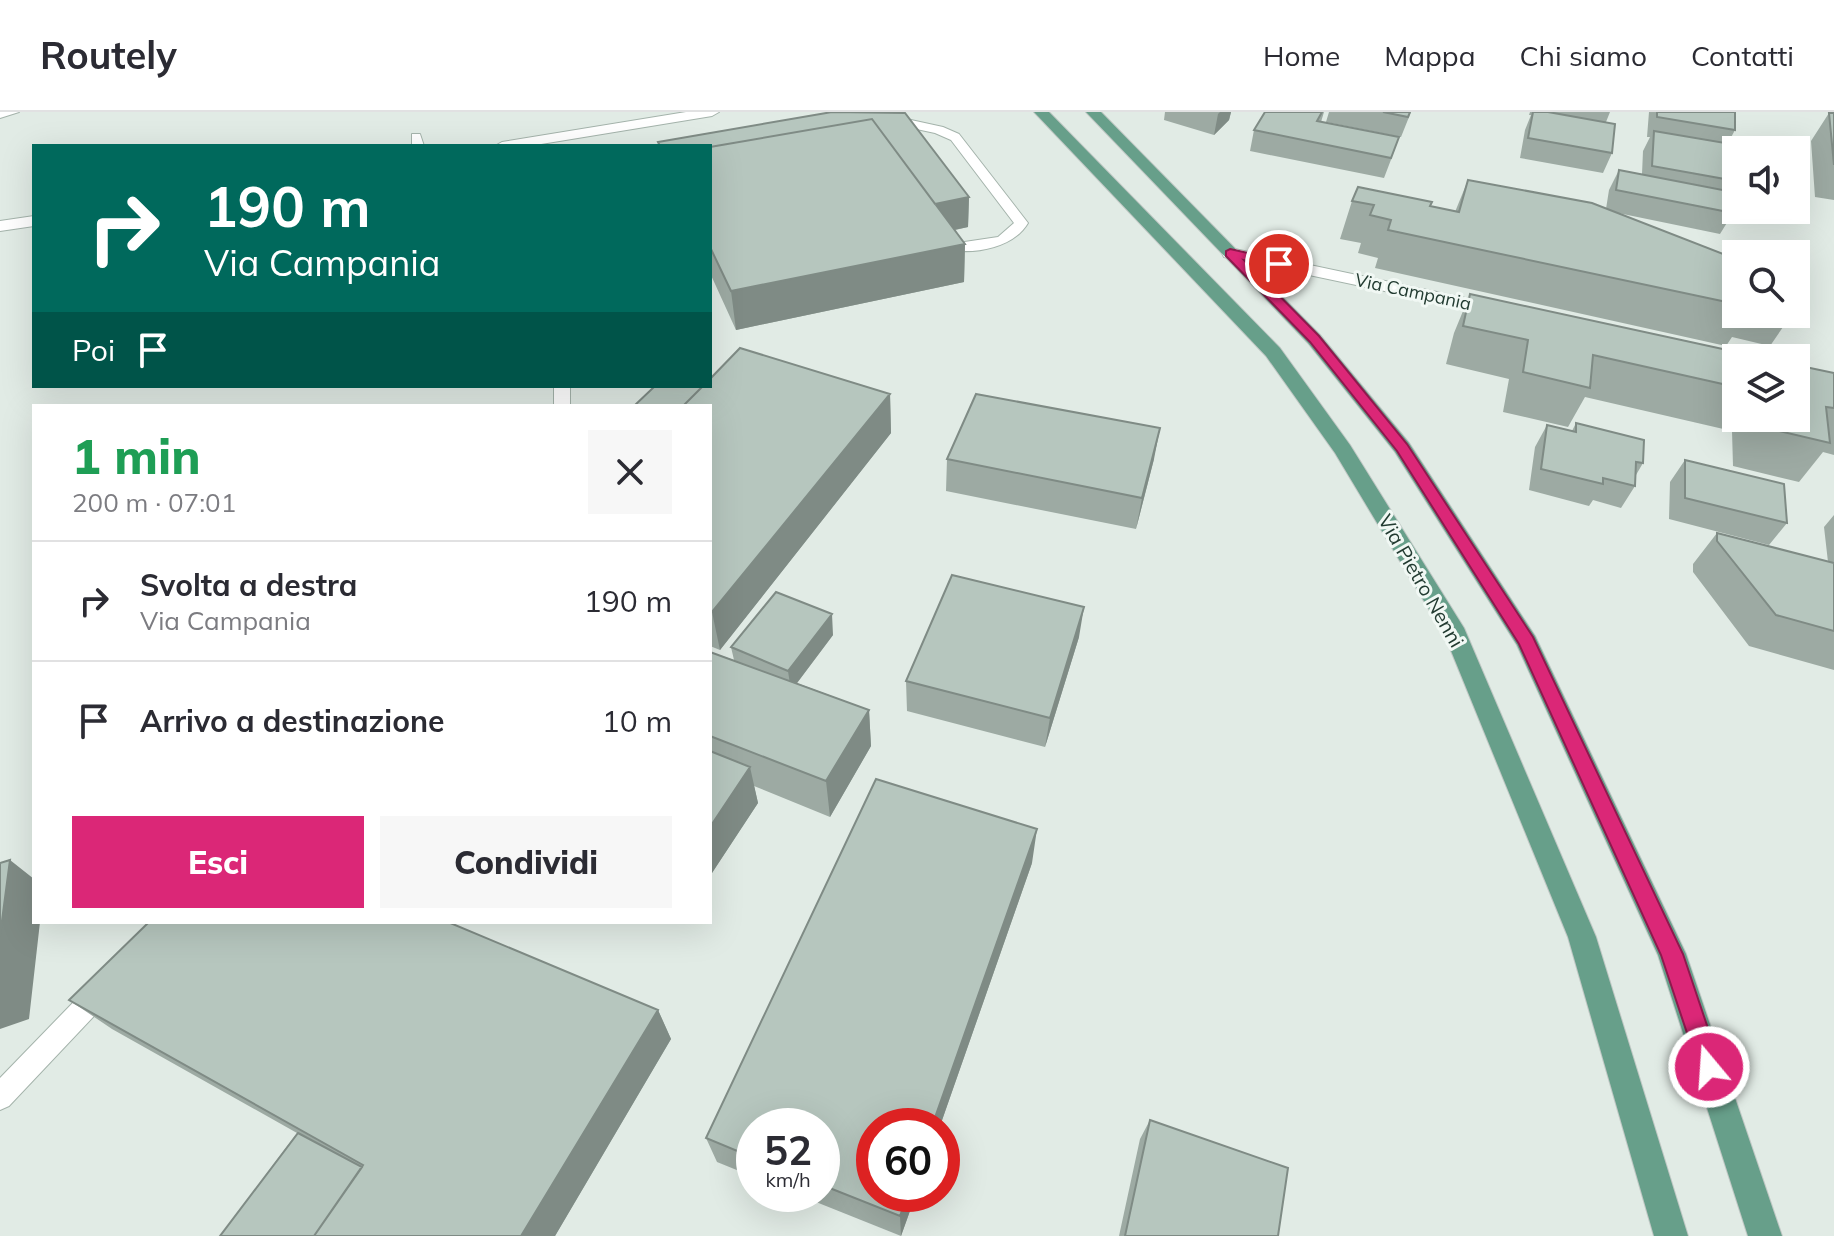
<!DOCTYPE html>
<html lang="it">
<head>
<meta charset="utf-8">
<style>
	body { margin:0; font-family:Mulish,sans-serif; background:#f7f7f7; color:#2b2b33; height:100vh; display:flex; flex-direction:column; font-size:30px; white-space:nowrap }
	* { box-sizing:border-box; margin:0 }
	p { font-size:26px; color:#7c7c81 }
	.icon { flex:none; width:44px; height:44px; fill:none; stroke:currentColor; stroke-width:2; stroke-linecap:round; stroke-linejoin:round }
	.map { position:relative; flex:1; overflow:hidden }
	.sheet { position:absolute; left:32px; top:292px; width:680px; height:520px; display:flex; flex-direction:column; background:#fff; border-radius:0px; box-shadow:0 8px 32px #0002 }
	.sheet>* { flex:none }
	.hud { position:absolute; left:32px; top:32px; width:680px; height:244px; border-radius:0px; box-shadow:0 8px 32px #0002; background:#00695c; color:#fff; overflow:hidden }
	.fabs { position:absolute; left:1722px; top:24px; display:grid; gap:16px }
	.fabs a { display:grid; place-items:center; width:88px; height:88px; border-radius:0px; background:#fff; box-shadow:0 8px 32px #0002; font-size:40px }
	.speed { position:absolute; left:736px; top:996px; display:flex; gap:16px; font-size:40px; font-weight:700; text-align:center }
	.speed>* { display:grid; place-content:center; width:104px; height:104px; border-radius:50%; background:#fff; box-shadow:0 8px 32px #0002; line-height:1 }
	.speed small { font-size:20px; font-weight:400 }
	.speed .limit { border:12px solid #d22; background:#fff; color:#111 }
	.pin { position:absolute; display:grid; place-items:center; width:68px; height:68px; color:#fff; margin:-34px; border:4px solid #fff; border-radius:50%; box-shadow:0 2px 8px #0007 }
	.me { position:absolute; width:88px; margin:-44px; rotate:342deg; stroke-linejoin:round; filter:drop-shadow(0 0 6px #0008) }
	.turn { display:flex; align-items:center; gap:28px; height:168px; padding:0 40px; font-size:36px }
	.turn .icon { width:104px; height:104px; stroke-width:2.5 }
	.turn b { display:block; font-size:56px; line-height:68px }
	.then { display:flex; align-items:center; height:76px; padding:0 40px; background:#0003; gap:16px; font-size:30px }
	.round { display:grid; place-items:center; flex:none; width:84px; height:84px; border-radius:0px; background:#f7f7f7 }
	.overview { display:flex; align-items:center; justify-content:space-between; height:136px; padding:0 40px }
	h1 { font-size:48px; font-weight:800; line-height:60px; color:#1e9e55 }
	.button { display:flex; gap:16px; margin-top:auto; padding:16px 40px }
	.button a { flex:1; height:92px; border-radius:0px; background:#db2777; color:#fff; font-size:32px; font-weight:800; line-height:92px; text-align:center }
	.button a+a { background:#f7f7f7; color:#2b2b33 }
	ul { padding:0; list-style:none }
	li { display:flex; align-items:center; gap:24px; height:120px; padding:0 40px; border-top:2px solid #e1e1e2 }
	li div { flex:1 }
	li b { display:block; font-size:30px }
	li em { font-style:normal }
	header { display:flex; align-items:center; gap:48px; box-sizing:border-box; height:112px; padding:0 40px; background:#fff; border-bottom:2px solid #e1e1e2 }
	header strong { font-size:38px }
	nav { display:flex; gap:44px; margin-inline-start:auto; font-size:28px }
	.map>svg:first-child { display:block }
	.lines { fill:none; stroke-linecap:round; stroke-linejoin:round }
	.lane-casing { stroke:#a4b3ab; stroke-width:2 }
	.street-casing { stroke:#a4b3ab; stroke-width:2 }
	.primary-casing { stroke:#c1c8c5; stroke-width:2 }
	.lane { fill:#fff; fill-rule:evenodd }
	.street { fill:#fff; fill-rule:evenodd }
	.primary { fill:#679f8a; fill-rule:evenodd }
	.wall { fill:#9daaa3 }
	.shaded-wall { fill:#7f8b85 }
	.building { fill:#b6c6be; stroke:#7f8b85; stroke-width:2 }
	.route { fill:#db2777; stroke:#8e194d; stroke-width:2 }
	.labels { text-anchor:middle; stroke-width:6; stroke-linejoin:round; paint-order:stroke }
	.far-street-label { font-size:18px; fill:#223b31; stroke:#f1f8f4 }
	.street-label { font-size:20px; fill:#223b31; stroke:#f1f8f4 }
</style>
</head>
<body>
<header>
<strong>Routely</strong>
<nav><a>Home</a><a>Mappa</a><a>Chi siamo</a><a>Contatti</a></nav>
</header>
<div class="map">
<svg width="1834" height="1124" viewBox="0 0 1834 1124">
	<rect width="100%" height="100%" fill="#e1ebe5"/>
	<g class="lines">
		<g class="lane-casing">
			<path id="lane" d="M0,0H19L0,6Z
				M888,3L943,15L959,22L1028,111C1014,135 977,142 951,138V132L998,125L1014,111L951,28L935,21L884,10L882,7Z
				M412,22H420L424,34H412Z
				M554,274H570V294H554Z
				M102,866L111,870L114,878L111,886L9,994L0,998V966L93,870Z"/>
		</g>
		<g class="street-casing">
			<path id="street" d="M686,0H719L712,4L529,34H495L502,30Z
				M34,104V114L0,119V109Z
				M1230,136L1498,193L1507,198L1498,203L1224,145L1222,141Z"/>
		</g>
		<g class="primary-casing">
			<path id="primary" d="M1034,0H1049L1280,236L1350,333L1464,516L1596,825L1688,1124H1654L1568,825L1445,524L1335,341L1266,244Z
				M1086,0H1101L1320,223L1409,331L1535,524L1686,842L1782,1124H1748L1658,843L1517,533L1395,340L1308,231Z"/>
		</g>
		<use href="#lane" class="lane"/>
		<use href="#street" class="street"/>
		<use href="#primary" class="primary"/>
	</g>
	<path class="wall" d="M832,0L905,1L969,85L968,115L955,118L965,132L964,170L736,218L710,161V34H659L658,30Z
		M1165,0H1231L1229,8L1214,23L1164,8Z
		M1265,0H1324L1321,10L1392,45L1384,66L1250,39L1254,18Z
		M1329,0H1411L1401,25L1326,10Z
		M1530,0H1610L1606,10L1612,41L1603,61L1520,46L1525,18L1531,3H1529Z
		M1649,0H1735V18L1728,31L1736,38V75L1733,80V101L1720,122L1618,101L1736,147V202H1792L1770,234L1732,225L1726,234L1375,156L1378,146L1358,141L1361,131L1340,127L1352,89L1430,94L1455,100L1468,68L1606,97L1609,78L1619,58L1642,62L1643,39L1650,25H1647Z
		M1829,1H1834V88L1815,85L1811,29Z
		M1470,182L1736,246V306H1796L1834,261V343L1823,340L1799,370L1733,354L1732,319L1585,285L1568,315L1503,300L1509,267L1446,252L1454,221Z
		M890,282L891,321L720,538L710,534V294Z
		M1576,311L1643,351L1636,363L1635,374L1621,396L1593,388L1589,394L1529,378L1535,335L1547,313L1572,319Z
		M947,347H1154L1136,417L946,379Z
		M1685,348L1787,411L1769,433L1669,407L1670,370Z
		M1834,403V558L1749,534L1693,460V452L1717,421L1828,450L1824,415Z
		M833,523L797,571L869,598L871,634L830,705L754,674L758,691L710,764V540L734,548L731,535Z
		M1079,525L1045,635L907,599L906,569Z
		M1032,751L940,1014H874V1082H916L901,1124L796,1082H822V1014H754V1065L717,1050L706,1026Z
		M69,888L658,898L671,927L555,1124H220L297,1021L112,917Z
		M1150,1008L1278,1124H1119L1140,1027Z"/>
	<path class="shaded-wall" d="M1220,0H1231L1229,8L1214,23L1218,2Z
		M969,85L968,115L930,123L931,93Z
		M965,132L964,170L736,218L731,179Z
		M890,282L891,321L720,538L712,500Z
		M1160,316L1154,347L1136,417L1142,386Z
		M1084,495L1079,525L1045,635L1050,606Z
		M832,502L833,523L791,579L788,559Z
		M869,598L871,634L830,705L826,669Z
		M750,655L758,691L710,764V715Z
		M1037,717L1032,751L940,1014H932Z
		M10,748L34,767V810H40L29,907L0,917V824Z
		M658,898L671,927L555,1124H521Z
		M908,1082H916L901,1124L900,1104Z"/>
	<path class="building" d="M832,0L905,1L969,85L935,92L872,7L710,35L660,34L658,30Z
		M1265,0H1322L1317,9L1399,25L1391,46L1254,18Z
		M1383,0H1410L1408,5Z
		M1533,0H1548L1615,12L1612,41L1528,26Z
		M1657,0H1735V18L1657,5Z
		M1829,1H1834V53Z
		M872,7L965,132L731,179L710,135V35Z
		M1654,19L1737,33L1736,69L1652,54Z
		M1619,58L1733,80V101L1616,78Z
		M1468,68L1592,91L1736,147V192L1388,118L1391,108L1370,103L1374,93L1352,89L1358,75L1432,90L1430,94L1459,100Z
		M1470,182L1764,246H1736V275L1593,243L1590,276L1523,260L1528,228L1463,214Z
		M740,236L890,282L712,500H710V294H683L703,274H710V267Z
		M1796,253L1834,261V296L1826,295L1830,331L1762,315L1761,306H1796Z
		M655,274H703L683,294H634Z
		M976,282L1160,316L1142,386L947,347Z
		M1576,311L1644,328L1643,351L1636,350L1635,374L1603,366V372L1541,357L1547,313L1576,320Z
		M1685,348L1784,372L1787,411L1685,386Z
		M1717,421L1834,451V519L1776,503L1717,429Z
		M952,463L1084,495L1050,606L906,569Z
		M776,480L832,502L788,559L731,535Z
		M710,540L869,598L826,669L710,624Z
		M710,639L750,655L710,715Z
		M876,667L1037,717L932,1014H874V1082H908L900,1104L822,1073V1014H754V1046L706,1026Z
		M10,748L0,824V751Z
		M149,810H448L658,898L521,1124H314L363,1053L69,888Z
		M1150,1008L1288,1056L1278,1124H1125Z
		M298,1021L362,1055L314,1124H220Z"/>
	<path class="route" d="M1230,137L1284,149L1286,152L1279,155L1244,148L1319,224L1407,332L1533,525L1683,842L1721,955L1717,963L1709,966L1701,963L1661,843L1519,532L1397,339L1310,230L1226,144V139Z"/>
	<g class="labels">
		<g class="far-street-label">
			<text transform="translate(1413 180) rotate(12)" y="6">Via Campania</text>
		</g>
		<g class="street-label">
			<text transform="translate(1421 469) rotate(60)" y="7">Via Pietro Nenni</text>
		</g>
	</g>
</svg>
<div class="fabs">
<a><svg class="icon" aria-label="sound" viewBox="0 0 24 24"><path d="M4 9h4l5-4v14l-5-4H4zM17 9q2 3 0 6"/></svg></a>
<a><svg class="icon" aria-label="search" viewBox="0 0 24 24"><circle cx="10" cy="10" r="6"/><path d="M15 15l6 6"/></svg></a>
<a><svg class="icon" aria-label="layers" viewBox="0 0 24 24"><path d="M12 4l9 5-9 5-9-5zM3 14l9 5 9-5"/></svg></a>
</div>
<div class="speed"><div>52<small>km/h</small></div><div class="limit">60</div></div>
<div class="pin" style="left:1279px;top:152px;background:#d93025"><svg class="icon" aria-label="arrive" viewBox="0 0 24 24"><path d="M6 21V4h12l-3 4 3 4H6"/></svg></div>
<svg class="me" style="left:1709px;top:955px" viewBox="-20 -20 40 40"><circle r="17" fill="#db2777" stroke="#fff" stroke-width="3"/><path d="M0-11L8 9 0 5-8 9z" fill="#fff"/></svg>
<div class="hud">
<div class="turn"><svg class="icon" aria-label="right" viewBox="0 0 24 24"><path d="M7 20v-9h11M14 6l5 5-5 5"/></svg><div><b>190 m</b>Via Campania</div></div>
<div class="then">Poi<svg class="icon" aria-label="arrive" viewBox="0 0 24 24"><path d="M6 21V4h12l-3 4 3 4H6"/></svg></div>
</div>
<section class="sheet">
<div class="overview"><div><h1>1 min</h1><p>200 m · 07:01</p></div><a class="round"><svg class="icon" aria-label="close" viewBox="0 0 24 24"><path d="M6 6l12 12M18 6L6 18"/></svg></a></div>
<ul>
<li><svg class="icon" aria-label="right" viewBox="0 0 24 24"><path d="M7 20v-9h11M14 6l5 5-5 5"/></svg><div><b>Svolta a destra</b><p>Via Campania</p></div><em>190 m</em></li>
<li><svg class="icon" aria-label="arrive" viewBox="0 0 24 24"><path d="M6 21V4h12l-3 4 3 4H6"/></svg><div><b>Arrivo a destinazione</b></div><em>10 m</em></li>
</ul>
<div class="button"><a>Esci</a><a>Condividi</a></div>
</section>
</div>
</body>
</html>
